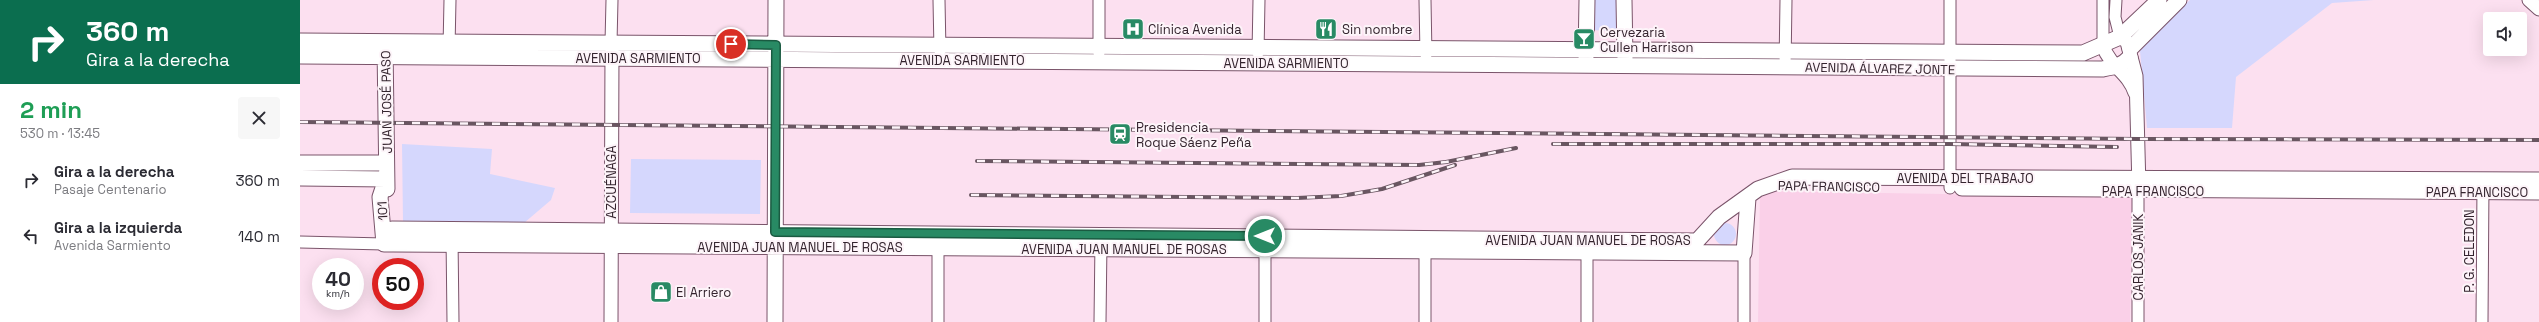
<!DOCTYPE html>
<html lang="es">
<head>
<meta charset="utf-8">
<style>
	body { margin:0; font-family:"Space Grotesk",sans-serif; background:#f7f7f7; color:#2b2b33; height:100vh; display:flex; flex-direction:column; font-size:15px; white-space:nowrap }
	* { box-sizing:border-box; margin:0 }
	p { font-size:13px; color:#7c7c81 }
	.icon { flex:none; width:22px; height:22px; fill:none; stroke:currentColor; stroke-width:2; stroke-linecap:round; stroke-linejoin:round }
	.map { position:relative; flex:1; overflow:hidden }
	.drawer { display:flex; flex-direction:column; background:#fff; width:300px }
	.drawer>* { flex:none }
	.banner { background:#0b6e4f; color:#fff; overflow:hidden }
	.tools { position:absolute; left:2183px; top:12px; display:grid; gap:8px }
	.tools a { display:grid; place-items:center; width:44px; height:44px; border-radius:4px; background:#fff; box-shadow:0 4px 16px #0002; font-size:20px }
	.speed { position:absolute; left:12px; top:258px; display:flex; gap:8px; font-size:20px; font-weight:700; text-align:center }
	.speed>* { display:grid; place-content:center; width:52px; height:52px; border-radius:50%; background:#fff; box-shadow:0 4px 16px #0002; line-height:1 }
	.speed small { font-size:10px; font-weight:400 }
	.speed .limit { border:6px solid #d22; background:#fff; color:#111 }
	.pin { position:absolute; display:grid; place-items:center; width:34px; height:34px; color:#fff; margin:-17px; border:2px solid #fff; border-radius:50%; box-shadow:0 1px 4px #0007 }
	.me { position:absolute; width:44px; margin:-22px; rotate:270deg; stroke-linejoin:round; filter:drop-shadow(0 0 3px #0008) }
	.turn { display:flex; align-items:center; gap:14px; height:84px; padding:0 20px; font-size:18px }
	.turn .icon { width:52px; height:52px; stroke-width:2.5 }
	.turn b { display:block; font-size:28px; line-height:34px }
	.round { display:grid; place-items:center; flex:none; width:42px; height:42px; border-radius:4px; background:#f7f7f7 }
	.summary { display:flex; align-items:center; justify-content:space-between; height:68px; padding:0 20px }
	h1 { font-size:24px; font-weight:800; line-height:30px; color:#1e9e55 }
	ul { padding:0; list-style:none }
	li { display:flex; align-items:center; gap:12px; height:56px; padding:0 20px }
	li div { flex:1 }
	li b { display:block; font-size:15px }
	li em { font-style:normal }
	main { display:flex; flex:1; min-height:0 }
	.map>svg:first-child { display:block }
	.built { fill:#fad0e8 }
	.green { fill:#d5d7fd }
	.lines { fill:none; stroke-linecap:round; stroke-linejoin:round }
	.minor-casing { stroke:#7a546a; stroke-width:13 }
	.tertiary-casing { stroke:#7a546a; stroke-width:15 }
	.secondary-casing { stroke:#7a546a; stroke-width:17 }
	.minor { stroke:#fff; stroke-width:11 }
	.tertiary { stroke:#fff; stroke-width:13 }
	.secondary { stroke:#fff; stroke-width:15 }
	.rail-casing { stroke:#695661; stroke-width:4 }
	.rail { stroke:#fdf4f9; stroke-width:2.5; stroke-dasharray:8; stroke-linecap:butt }
	.route-casing { stroke:#1a5a41; stroke-width:10 }
	.route { stroke:#288a64; stroke-width:7 }
	.labels { text-anchor:middle; stroke-width:4; stroke-linejoin:round; paint-order:stroke }
	.poi-label { font-size:13px; fill:#34242e; stroke:#fdf4f9; text-anchor:start }
	.street-label { font-size:13px; fill:#34242e; stroke:#fdf4f9 }
</style>
</head>
<body>
<main>
<section class="drawer">
<div class="banner">
<div class="turn"><svg class="icon" aria-label="right" viewBox="0 0 24 24"><path d="M7 20v-9h11M14 6l5 5-5 5"/></svg><div><b>360 m</b>Gira a la derecha</div></div>
</div>
<div class="summary"><div><h1>2 min</h1><p>530 m · 13:45</p></div><a class="round"><svg class="icon" aria-label="close" viewBox="0 0 24 24"><path d="M6 6l12 12M18 6L6 18"/></svg></a></div>
<ul>
<li><svg class="icon" aria-label="right" viewBox="0 0 24 24"><path d="M7 20v-9h11M14 6l5 5-5 5"/></svg><div><b>Gira a la derecha</b><p>Pasaje Centenario</p></div><em>360 m</em></li>
<li><svg class="icon" aria-label="left" viewBox="0 0 24 24"><path d="M17 20v-9H6M10 6l-5 5 5 5"/></svg><div><b>Gira a la izquierda</b><p>Avenida Sarmiento</p></div><em>140 m</em></li>
</ul>
</section>
<div class="map">
<svg width="2239" height="322" viewBox="0 0 2239 322">
	<rect width="100%" height="100%" fill="#fce0f0"/>
	<path class="built" d="M1460,191L1833,197L1830,322H1458Z"/>
	<path class="green" d="M1294,0H1318V32L1294,30Z
		M1890,0H2074L2032,3L1936,77L1932,128H1847L1840,51L1848,38Z
		M102,144L192,149L190,174L255,188L251,200L224,223L103,222Z
		M331,159L461,160L460,214L330,213Z
		M1414 234a11 11 0 1 1 22 0a11 11 0 1 1-22 0Z"/>
	<g class="lines">
		<g class="minor-casing">
			<path id="minor" d="M639,0L640,51
				M1125,0L1126,55
				M1803,0V46
				M1816,0L1815,17L1820,37
				M311,43L312,0
				M149,48L150,0
				M799,53V0
				M958,53L959,0
				M1485,67L1486,0
				M1650,188V0
				M152,237L153,322
				M0,242L84,244
				M1287,244V322
				M1125,245V322
				M1444,253V322
				M638,322V242
				M800,322L801,241
				M965,322V243
				M1838,322V191
				M2182,322L2183,184"/>
		</g>
		<g class="tertiary-casing">
			<path id="tertiary" d="M2229,0L2239,9
				M1820,37L1827,42L1836,76L1839,188
				M1803,46C1811,68 1828,72 1835,93
				M311,322L312,49"/>
		</g>
		<g class="secondary-casing">
			<path id="secondary" d="M1324,0L1325,58
				M0,41L1783,53L1820,37L1859,0
				M85,47L87,189
				M1830,49L1879,0
				M0,56L1802,69C1814,67 1822,66 1830,57
				M1286,57L1287,0
				M0,163H86
				M0,178L86,179
				M86,179L80,197L84,244H93L1444,253L1448,198
				M1662,188L2239,192
				M92,229L1397,241L1419,217L1458,189L1492,177L2239,180
				M475,322L476,0"/>
		</g>
		<use href="#minor" class="minor"/>
		<use href="#tertiary" class="tertiary"/>
		<use href="#secondary" class="secondary"/>
		<g class="rail-casing">
			<path id="rail" d="M0,122L1838,139L2239,140
				M1253,144H1649L1817,147
				M677,161L1119,165L1146,162L1216,148
				M671,195L997,198L1041,196L1082,189L1155,165"/>
		</g>
		<use href="#rail" class="rail"/>
	</g>
	<g class="lines">
		<g class="route-casing">
			<path id="route" d="M431,44L476,45L475,232L965,236"/>
		</g>
		<use href="#route" class="route"/>
	</g>
	<defs>
		<g id="hospital-square" transform="scale(1.15)"><rect x="-9" y="-9" width="18" height="18" rx="4" fill="#288a64" stroke="#fdf4f9"/><path d="M-5-5h3v3.5h4V-5h3V5h-3V1.5h-4V5h-3Z" fill="#fff"/></g>
		<g id="restaurant-square" transform="scale(1.15)"><rect x="-9" y="-9" width="18" height="18" rx="4" fill="#288a64" stroke="#fdf4f9"/><path d="M-5-6h1v4h1v-4h1v4h1v-4h1v5L-1.5 .5V6h-2V.5L-5-1ZM5-6V6H3V1.5H1.5Q1.5-4 5-6Z" fill="#fff"/></g>
		<g id="bar-square" transform="scale(1.15)"><rect x="-9" y="-9" width="18" height="18" rx="4" fill="#288a64" stroke="#fdf4f9"/><path d="M-6-5H6L.8 .8V4.5H3.5V6h-7V4.5H-.8V.8Z" fill="#fff"/></g>
		<g id="station-square" transform="scale(1.15)"><rect x="-9" y="-9" width="18" height="18" rx="4" fill="#288a64" stroke="#fdf4f9"/><path d="M-3-6H3Q5-6 5-4V2Q5 4 3 4L4.5 6H3L1.5 4h-3L-3 6H-4.5L-3 4Q-5 4-5 2V-4Q-5-6-3-6ZM-3.5-4v3h7v-3ZM-3.5 1v1.5H-2V1ZM2 1v1.5H3.5V1Z" fill="#fff"/></g>
		<g id="shop-square" transform="scale(1.15)"><rect x="-9" y="-9" width="18" height="18" rx="4" fill="#288a64" stroke="#fdf4f9"/><path d="M-5-2.5h2.3a2.7 3.5 0 0 1 5.4 0H5L5.5 6h-11ZM-1.5-2.5h3a1.5 2.3 0 0 0-3 0Z" fill="#fff"/></g>
	</defs>
	<g fill-rule="evenodd">
		<use href="#hospital-square" x="833" y="29"/>
		<use href="#restaurant-square" x="1026" y="29"/>
		<use href="#bar-square" x="1284" y="39"/>
		<use href="#station-square" x="820" y="134"/>
		<use href="#shop-square" x="361" y="292"/>
	</g>
	<g class="labels">
		<g class="poi-label">
			<text x="848" y="34">Clínica Avenida</text>
			<text x="1042" y="34">Sin nombre</text>
			<text x="1300" y="37">Cervezaria<tspan x="1300" dy="15">Cullen Harrison</tspan></text>
			<text x="836" y="132">Presidencia<tspan x="836" dy="15">Roque Sáenz Peña</tspan></text>
			<text x="376" y="297">El Arriero</text>
		</g>
		<g class="street-label">
			<text x="338" y="63">AVENIDA SARMIENTO</text>
			<text x="662" y="65">AVENIDA SARMIENTO</text>
			<text x="986" y="68">AVENIDA SARMIENTO</text>
			<text transform="translate(1580 68) rotate(1)" y="5">AVENIDA ÁLVAREZ JONTE</text>
			<text transform="translate(86 102) rotate(-91)" y="5">JUAN JOSÉ PASO</text>
			<text x="1665" y="183">AVENIDA DEL TRABAJO</text>
			<text transform="translate(311 182) rotate(-90)" y="5">AZCUÉNAGA</text>
			<text transform="translate(1529 186) rotate(1)" y="5">PAPA FRANCISCO</text>
			<text x="1853" y="196">PAPA FRANCISCO</text>
			<text x="2177" y="197">PAPA FRANCISCO</text>
			<text transform="translate(82 211) rotate(-93)" y="5">101</text>
			<text x="1288" y="245">AVENIDA JUAN MANUEL DE ROSAS</text>
			<text x="500" y="252">AVENIDA JUAN MANUEL DE ROSAS</text>
			<text x="824" y="254">AVENIDA JUAN MANUEL DE ROSAS</text>
			<text transform="translate(2169 251) rotate(-90)" y="5">P. G. CELEDON</text>
			<text transform="translate(1838 257) rotate(-90)" y="5">CARLOS JANIK</text>
		</g>
	</g>
</svg>
<div class="tools">
<a><svg class="icon" aria-label="sound" viewBox="0 0 24 24"><path d="M4 9h4l5-4v14l-5-4H4zM17 9q2 3 0 6"/></svg></a>
</div>
<div class="speed"><div>40<small>km/h</small></div><div class="limit">50</div></div>
<div class="pin" style="left:431px;top:44px;background:#d93025"><svg class="icon" aria-label="arrive" viewBox="0 0 24 24"><path d="M6 21V4h12l-3 4 3 4H6"/></svg></div>
<svg class="me" style="left:965px;top:236px" viewBox="-20 -20 40 40"><circle r="17" fill="#288a64" stroke="#fff" stroke-width="3"/><path d="M0-11L8 9 0 5-8 9z" fill="#fff"/></svg>
</div>
</main>
</body>
</html>
